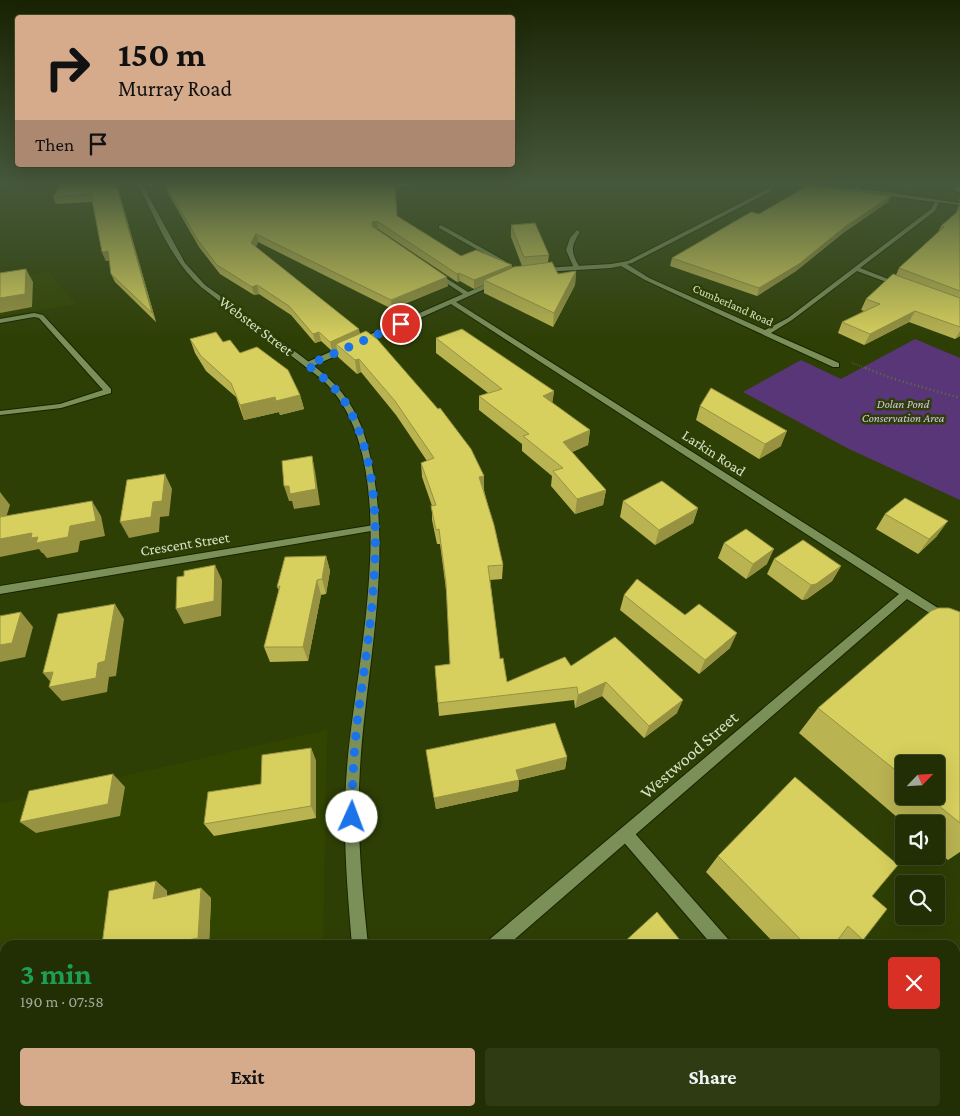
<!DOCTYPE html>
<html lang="en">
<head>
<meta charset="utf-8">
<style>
	body { margin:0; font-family:"Crimson Pro",serif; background:#2e3b13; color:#f1f3f6; height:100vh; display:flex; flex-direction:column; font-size:19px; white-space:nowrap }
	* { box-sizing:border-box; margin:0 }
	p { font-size:16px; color:#a2a99a }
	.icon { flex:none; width:28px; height:28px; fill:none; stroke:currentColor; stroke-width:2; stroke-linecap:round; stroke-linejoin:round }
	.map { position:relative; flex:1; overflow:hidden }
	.drawer { position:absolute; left:0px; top:940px; width:960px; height:176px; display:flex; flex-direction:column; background:#222f04; border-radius:15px 15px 0 0; box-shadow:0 5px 20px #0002,0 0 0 1px #3f4a26 }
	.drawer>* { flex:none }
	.banner { position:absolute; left:15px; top:15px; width:500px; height:152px; border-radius:5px; box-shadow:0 5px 20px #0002,0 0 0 1px #3f4a26; background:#d6ab8b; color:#111; overflow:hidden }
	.needle { width:32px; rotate:65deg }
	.fabs { position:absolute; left:895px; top:755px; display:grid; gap:10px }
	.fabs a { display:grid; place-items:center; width:50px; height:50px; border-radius:5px; background:#222f04; box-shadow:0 5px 20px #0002,0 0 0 1px #3f4a26; font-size:25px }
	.pin { position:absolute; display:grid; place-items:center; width:42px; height:42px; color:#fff; margin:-21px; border:2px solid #fff; border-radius:50%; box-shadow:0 1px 5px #0007 }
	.me { position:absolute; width:55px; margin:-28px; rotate:2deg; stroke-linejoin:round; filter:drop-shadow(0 0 4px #0008) }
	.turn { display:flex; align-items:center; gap:18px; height:105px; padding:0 20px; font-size:22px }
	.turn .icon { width:65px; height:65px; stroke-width:2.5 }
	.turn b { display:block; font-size:35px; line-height:42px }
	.then { display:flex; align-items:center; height:48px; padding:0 20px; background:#0003; gap:10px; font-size:19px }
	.round { display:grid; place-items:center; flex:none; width:52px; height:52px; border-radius:5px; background:#2e3b13 }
	.summary { display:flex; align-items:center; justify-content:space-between; height:85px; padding:0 20px }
	h1 { font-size:30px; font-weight:700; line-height:38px; color:#1e9e55 }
	.primary-button { display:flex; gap:10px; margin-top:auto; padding:10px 20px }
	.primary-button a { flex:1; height:58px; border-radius:5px; background:#d6ab8b; color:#111; font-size:20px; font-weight:700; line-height:58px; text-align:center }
	.primary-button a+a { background:#2e3b13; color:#f1f3f6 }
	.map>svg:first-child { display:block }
	.built { fill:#324500 }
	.green { fill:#583678 }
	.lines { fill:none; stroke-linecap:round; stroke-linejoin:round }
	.service-casing { stroke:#182400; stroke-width:2 }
	.minor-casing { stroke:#182400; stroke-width:2 }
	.tertiary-casing { stroke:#182400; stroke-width:2 }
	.path-far1 { stroke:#61703f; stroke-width:2; stroke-dasharray:0.5 2; stroke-linecap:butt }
	.path { stroke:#61703f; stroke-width:2.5; stroke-dasharray:1 3; stroke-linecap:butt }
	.service { fill:#7b9059; fill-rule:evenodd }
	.minor { fill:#7b9059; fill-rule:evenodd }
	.tertiary { fill:#7b9059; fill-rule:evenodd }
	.wall { fill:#b9b351; fill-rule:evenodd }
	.shaded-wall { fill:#969242 }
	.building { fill:#d7d05e; stroke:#969242 }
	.route { stroke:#1a73e8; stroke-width:9; stroke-dasharray:0 16.2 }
	.labels { text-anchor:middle; stroke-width:5; stroke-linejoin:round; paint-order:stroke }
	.far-street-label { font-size:12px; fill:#d6e2c5; stroke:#2e3f05 }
	.far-park-label { font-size:12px; font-style:italic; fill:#d9c4f1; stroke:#2e3f05 }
	.street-label { font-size:15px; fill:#d6e2c5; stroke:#2e3f05 }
	.near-street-label { font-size:18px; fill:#d6e2c5; stroke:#2e3f05 }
</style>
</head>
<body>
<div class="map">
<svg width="960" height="1116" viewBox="0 0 960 1116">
	<rect width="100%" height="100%" fill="#2e3f05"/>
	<path class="built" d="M49,272L76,304L0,316V280Z
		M327,730L323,945H5V1111H336V1116H0V804Z"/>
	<path class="green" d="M915,339L960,358V500L849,449L743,392L801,360L841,379Z"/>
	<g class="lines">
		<g class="service-casing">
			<path id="service" d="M577,230L580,232C570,248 571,252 580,268L577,270L574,268L566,250L570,238Z
				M34,313L43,315L111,389V393L61,408L0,415V411L60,404L103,390L39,318L34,317L0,323V319Z
				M626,827L631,829L728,939L730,945H712L621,839L619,834L621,829Z
				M5,1066V1084L0,1085V1067Z
				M782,1111H801L799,1116H780Z"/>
		</g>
		<g class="minor-casing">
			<path id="minor" d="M771,184H775L770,192L632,263L627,264L649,278L765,330L788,318L931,209L936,200H940L935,211L860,268L901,284V286H897L857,271L792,320L771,333L839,363V367H833L645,280L621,266L611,268L542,272L539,270L542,268L611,264L628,261L766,190Z
				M856,184H860V191L856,190Z
				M441,225L505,261L506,262L501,263L439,228V226Z
				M434,273H438L468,292L492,282H496V284L456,302L960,622V632L907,599L508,945H488L490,939L899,594L451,304L311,367H305V363L463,294L434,275Z
				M374,525L379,528L377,530L0,594V586Z"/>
		</g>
		<g class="tertiary-casing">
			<path id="tertiary" d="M138,184H142L185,263L205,285C232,304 258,324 284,343C307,361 332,377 348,401C362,422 369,447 373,471C391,571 366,669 360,768C356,827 362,886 368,945H352C347,886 342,827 347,768C355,663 408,462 323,380L201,287C171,260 156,220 138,184Z
				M790,184C847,184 904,195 960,203V205Z
				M371,1111H389V1116H371Z"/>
		</g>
		<path class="path-far1" d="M852,363L868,369"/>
		<path class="path" d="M865,368L894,379L960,398"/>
		<use href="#service" class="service"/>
		<use href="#minor" class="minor"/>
		<use href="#tertiary" class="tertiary"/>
	</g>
	<path class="wall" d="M891,184H911L910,187Z
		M958,184H960V191H955Z
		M117,185L156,322L115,282L111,274L110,260L106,261L102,252L92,202L56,204L53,197Z
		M395,187L397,216L461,256L512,267L522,266L511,237V225L549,255L548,262L558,274L576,271L575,285L553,327L484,293V285L474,289L460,281L457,282L378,229H376L448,286L392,309L258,242L256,247L360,333L484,476V490L503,565L502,579L490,580L500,659L507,682L571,666L677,713L644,738L602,696L575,708L574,700L439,716L435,666L450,664L447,597L440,544H437L432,520V506L422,477L421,463L427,461L396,415L361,372L357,374L338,357L337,349L332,351L321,341L315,343L291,315L259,294L254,295L220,274L199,247L169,195L167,188Z
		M891,196L888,202L843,233L796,271L757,296L670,266L672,258L759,214Z
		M960,197V336L955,339L909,322L864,345L838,333L842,322L864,311L861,310L866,299L896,275L899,268L938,232L941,226L955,215L960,201H959Z
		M436,338L554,391L552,403L590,430L588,445L572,452L606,490L603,505L575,514L551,486L552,476L522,451V444L479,410V396L488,393L436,353Z
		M190,339L223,342L300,395L304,409L280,415L279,412L244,420L236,397L206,371L195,353Z
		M700,406L781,446L759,459L696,420Z
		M623,501L698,508L693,523L655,545L620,517Z
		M885,514L937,536L918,554L876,529Z
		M724,543L767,564L746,579L718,558Z
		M326,556L330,571L326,594L321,595L308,661L270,662L264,647L279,590L277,587Z
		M774,559L841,566L832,581L807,599L802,600L767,574Z
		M624,595L685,615L730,648L699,674L620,610Z
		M960,612V852L948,860L936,850V824H905L799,733L818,708ZM904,764L936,796H904Z
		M311,748L316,761V818L214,836L204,824Z
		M426,750L567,757L565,769L519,780L518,791L436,809Z
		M718,856L872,896L863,940L855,945H776L706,872Z
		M156,881L167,891V896L201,888L211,898L209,945H102Z
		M600,1111H717L713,1116H603Z"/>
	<path class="shaded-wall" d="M116,184H125L117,185L156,322L152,313Z
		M395,184H427L395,187Z
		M891,196L888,202L843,233L796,271L757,296L759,288L846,226Z
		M377,221L378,229L373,230L372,222Z
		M256,234L258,242L253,251L251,243Z
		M108,251L112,260L106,261L102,252Z
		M512,265V273L484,280V285L474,289V280Z
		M26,269L33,282L32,307L0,313V298Z
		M576,271L575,285L553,327L554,313Z
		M459,273L460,281L457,282V274Z
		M447,277L448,286L392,309L391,300Z
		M257,285L259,294L254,295L252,287Z
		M915,311L909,322L864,345L870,334Z
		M359,329L361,338L336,344L337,349L332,351L330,342Z
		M960,331V336L955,339Z
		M319,332L321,341L315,343L313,334Z
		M359,359L361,372L357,374L355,360Z
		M554,391L552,405L543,396Z
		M300,395L304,409L280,415L276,401Z
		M275,397L279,412L244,420L240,405Z
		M590,430L588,445L561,457L563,442Z
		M787,431L781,446L759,459L765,444Z
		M312,456L315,471L320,505L294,509L292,501H289L284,486Z
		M165,474L172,489L169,516L160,517L159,532L129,538L120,522L153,502Z
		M484,476V490L479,477Z
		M606,490L603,505L575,514L577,499Z
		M0,492L10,505L4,524L0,526Z
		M92,501L101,516L105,536L80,541L78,552L47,558L43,553H42L39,549L0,557V539L32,533L38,537L70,526Z
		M698,508L693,523L655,545L659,530Z
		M948,521L937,536L918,554L929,539Z
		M774,549L767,564L746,579L753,564Z
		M326,556L330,571L326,594L322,579Z
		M215,565L222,580L221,616L184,624L176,609Z
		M841,566L832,581L807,599L802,600L811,585Z
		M317,580L321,595L308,661L303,647Z
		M115,604L124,619L116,676L109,677L107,692L62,701L49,687L54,686L43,673L98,663Z
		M21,612L33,627L25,657L0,662V645Z
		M737,633L730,648L699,674L705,660Z
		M606,682L602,696L575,708L578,695Z
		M683,700L677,713L644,738L649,726Z
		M311,748L316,761V818L311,806Z
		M567,757L565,769L519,780L518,791L436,809L434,798L516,770Z
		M113,774L125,787L120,816L36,833L20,822Z
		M156,881L167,891L165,908L153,899Z
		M201,888L211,898L209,945H207L198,938Z
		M183,941L189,945H183Z
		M318,1111H325V1116H318Z"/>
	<path class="building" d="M61,184H116L152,313L111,274L108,251L102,252L91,194L53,197Z
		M167,184H395L397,216L461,256L476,250L512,265L474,280L459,273L457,274L377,221L372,222V226L447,277L391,300L256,234L251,243L359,329L330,342L319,332L313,334L289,306L257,285L252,287L217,265L197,239L167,188Z
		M809,185L891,196L846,226L799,264L759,288L672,258L751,212L759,214Z
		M960,204V291L899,268L944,227L941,226L957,212Z
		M535,223L549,255L524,257L511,225Z
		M552,262L558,274L576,271L554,313L484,280L514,267Z
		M26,269L25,294L0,298V273Z
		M893,274L960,298V327L915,311L870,334L842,322L880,304L866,299Z
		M462,329L554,391L543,396L590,430L563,442L606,490L577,499L553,471L563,468L523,436L529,434L479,396L502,389L436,338Z
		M366,331L377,339L438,409L440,408L471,449L484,476L479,477L494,525L503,565L488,566L500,659L503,658L507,682L565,657L571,666L615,637L683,700L649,726L606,682L578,695L577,687L438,703L435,666L450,664L446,583L439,529L436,530L431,506L436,505L421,463L434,458L395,401L359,359L355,360L336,344Z
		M216,332L223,342L230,340L240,353L257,347L288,370L300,395L276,401L275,397L240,405L231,383L201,356L190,339Z
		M711,388L787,431L765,444L700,406Z
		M312,456L316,489L290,494L289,486H284L282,461Z
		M165,474L162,501L153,502L151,517L120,522L127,480Z
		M662,481L698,508L659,530L623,501Z
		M905,498L948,521L929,539L885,514Z
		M92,501L96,521L70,526L68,537L36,543L38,537L31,538L32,533L0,539V517Z
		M746,529L774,549L753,564L724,543Z
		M803,540L841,566L816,584L811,585L774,559Z
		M326,556L322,579L317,580L303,647H264L280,586L277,587L285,557Z
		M215,565L214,601L176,609L177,577L184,576V571Z
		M637,579L685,615L699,604L737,633L705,660L624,595Z
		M115,604L105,661L98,663L96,678L49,687L53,672L43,673L58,614Z
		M938,608H949L960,612V823L927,796H936V764H904V777L818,708L931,611Z
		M21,612L12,643L0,645V616Z
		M555,723L567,757L516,770L519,780L434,798L426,750Z
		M311,748V806L204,824L208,792L261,784L262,755Z
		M113,774L108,804L20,822L29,791Z
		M795,777L898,865L872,896L887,909L863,940L848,926L834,945H806L718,856Z
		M156,881L153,899L201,888L198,938L183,941V945H102L109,891Z
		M657,912L684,945H621Z
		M253,1111H318V1116H238Z
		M610,1111H689L684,1116H613Z
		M691,1111H717L713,1116H695Z"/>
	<linearGradient id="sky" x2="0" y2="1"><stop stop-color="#192303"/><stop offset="0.54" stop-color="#46583b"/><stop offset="1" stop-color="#46583b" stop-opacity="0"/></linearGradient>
	<rect width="960" height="340" fill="url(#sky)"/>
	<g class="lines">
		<path class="route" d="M352,817C352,783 354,749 358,715C370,624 396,485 345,402C336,387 321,376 308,365L401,324"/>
	</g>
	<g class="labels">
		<g class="far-street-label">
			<text transform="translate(733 305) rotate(24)" y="4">Cumberland Road</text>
		</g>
		<g class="far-park-label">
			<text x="903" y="408">Dolan Pond<tspan x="903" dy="14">Conservation Area</tspan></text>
		</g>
		<g class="street-label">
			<text transform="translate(256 326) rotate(37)" y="5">Webster Street</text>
			<text transform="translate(714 453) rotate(33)" y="5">Larkin Road</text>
			<text transform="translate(185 544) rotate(-9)" y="5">Crescent Street</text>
		</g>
		<g class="near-street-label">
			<text transform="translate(689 755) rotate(-41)" y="6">Westwood Street</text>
		</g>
	</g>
</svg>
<div class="fabs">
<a><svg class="needle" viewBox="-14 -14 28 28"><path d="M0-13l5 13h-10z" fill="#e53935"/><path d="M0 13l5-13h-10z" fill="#a2a99a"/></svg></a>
<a><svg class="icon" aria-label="sound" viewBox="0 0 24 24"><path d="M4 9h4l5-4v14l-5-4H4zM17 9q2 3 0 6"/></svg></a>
<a><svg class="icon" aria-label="search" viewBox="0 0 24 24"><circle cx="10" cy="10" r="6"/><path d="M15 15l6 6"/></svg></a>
</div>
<div class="pin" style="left:401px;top:324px;background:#d93025"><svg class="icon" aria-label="arrive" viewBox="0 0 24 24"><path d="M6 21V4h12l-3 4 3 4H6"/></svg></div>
<svg class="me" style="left:352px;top:817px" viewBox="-20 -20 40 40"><circle r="19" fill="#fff"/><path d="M0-13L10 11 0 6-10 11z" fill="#1a73e8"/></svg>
<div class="banner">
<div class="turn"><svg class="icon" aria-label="right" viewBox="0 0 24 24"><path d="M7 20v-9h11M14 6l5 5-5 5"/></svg><div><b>150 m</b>Murray Road</div></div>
<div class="then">Then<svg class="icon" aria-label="arrive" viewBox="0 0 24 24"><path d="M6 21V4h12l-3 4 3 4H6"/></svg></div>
</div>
<section class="drawer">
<div class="summary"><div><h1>3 min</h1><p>190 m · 07:58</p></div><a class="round" style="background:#d93025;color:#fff"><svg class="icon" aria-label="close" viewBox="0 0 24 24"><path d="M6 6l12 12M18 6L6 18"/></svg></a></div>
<div class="primary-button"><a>Exit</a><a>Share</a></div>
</section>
</div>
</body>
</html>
